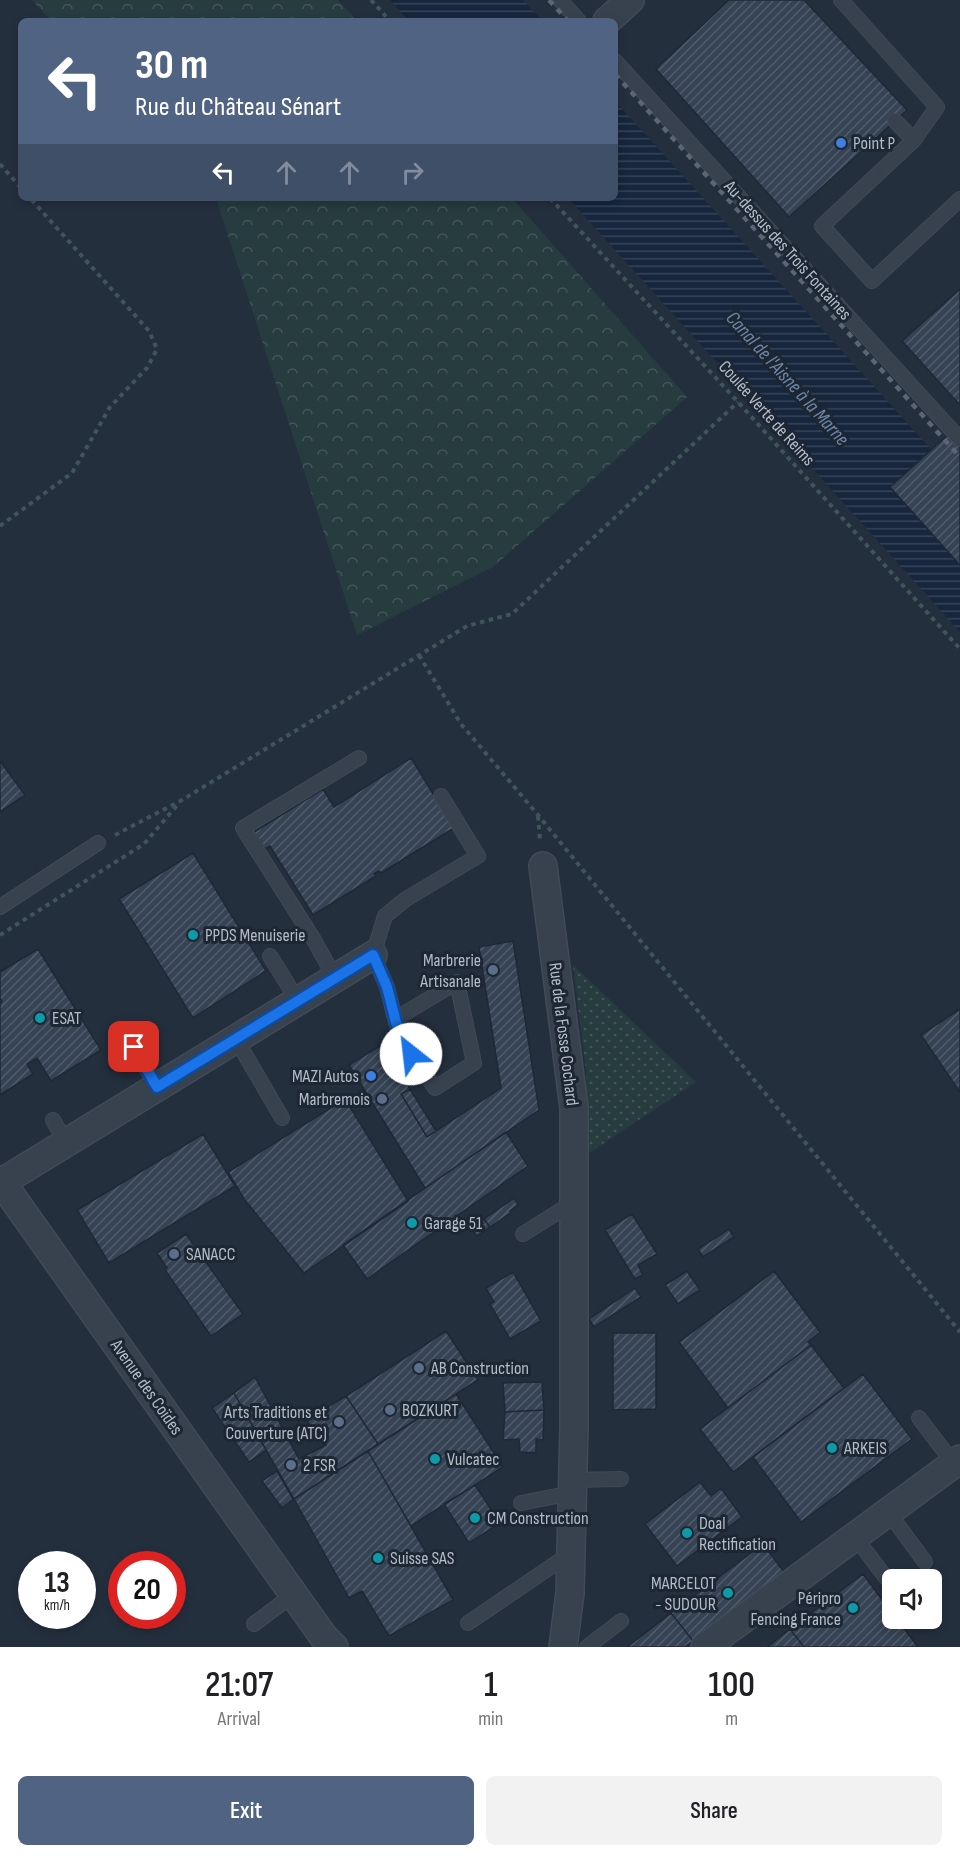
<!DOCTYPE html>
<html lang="en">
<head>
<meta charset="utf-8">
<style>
	body { margin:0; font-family:"Sofia Sans Condensed",sans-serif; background:#f2f2f2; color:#202124; height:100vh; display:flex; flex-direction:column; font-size:22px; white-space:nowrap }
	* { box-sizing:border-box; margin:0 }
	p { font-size:20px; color:#757577 }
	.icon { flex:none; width:33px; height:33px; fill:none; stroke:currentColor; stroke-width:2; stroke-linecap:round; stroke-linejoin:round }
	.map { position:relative; height:1647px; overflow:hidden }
	.details { display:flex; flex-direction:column; background:#fff; flex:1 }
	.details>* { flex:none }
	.hud { position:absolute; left:18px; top:18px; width:600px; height:183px; border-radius:9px; box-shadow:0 3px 9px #0003; background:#506383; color:#fff; overflow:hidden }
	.tools { position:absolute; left:882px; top:1569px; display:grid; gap:12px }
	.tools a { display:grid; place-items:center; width:60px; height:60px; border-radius:9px; background:#fff; box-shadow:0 3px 9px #0003; font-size:30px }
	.speed { position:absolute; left:18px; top:1551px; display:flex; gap:12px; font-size:30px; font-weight:700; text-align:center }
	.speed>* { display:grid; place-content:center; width:78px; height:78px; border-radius:50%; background:#fff; box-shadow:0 3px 9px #0003; line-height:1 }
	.speed small { font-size:15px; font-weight:400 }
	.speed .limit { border:9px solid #d22; background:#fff; color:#111 }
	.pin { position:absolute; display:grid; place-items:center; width:51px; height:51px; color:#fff; margin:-26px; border-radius:12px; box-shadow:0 3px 9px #0006 }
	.me { position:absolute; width:66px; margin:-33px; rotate:331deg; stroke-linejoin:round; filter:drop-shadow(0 0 4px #0008) }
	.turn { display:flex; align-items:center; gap:21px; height:126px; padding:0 18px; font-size:27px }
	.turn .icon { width:78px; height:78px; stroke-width:2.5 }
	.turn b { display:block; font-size:42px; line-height:51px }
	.lanes { display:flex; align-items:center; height:57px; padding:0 18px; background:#0003; justify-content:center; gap:30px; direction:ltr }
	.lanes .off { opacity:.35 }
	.eta { display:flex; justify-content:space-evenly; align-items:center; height:102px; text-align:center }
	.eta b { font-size:36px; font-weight:600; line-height:42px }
	.button { display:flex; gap:12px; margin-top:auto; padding:12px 18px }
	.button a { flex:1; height:69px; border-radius:9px; background:#506383; color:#fff; font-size:24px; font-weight:600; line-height:69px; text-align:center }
	.button a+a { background:#f2f2f2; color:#202124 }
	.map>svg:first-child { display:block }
	.grass { fill:url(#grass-dots) }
	.forest { fill:url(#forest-crowns) }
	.water { fill:url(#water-rules) }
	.building { fill:url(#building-hatch); stroke:#1f2835; stroke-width:1.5 }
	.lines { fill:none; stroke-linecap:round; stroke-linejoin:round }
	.service-casing { stroke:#414a57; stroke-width:16 }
	.minor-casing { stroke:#414a57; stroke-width:30 }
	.path { stroke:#3f5557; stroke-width:4; stroke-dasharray:4.5 4.5; stroke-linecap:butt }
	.service { stroke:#38414e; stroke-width:14 }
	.minor { stroke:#38414e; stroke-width:27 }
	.rail { stroke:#5a6575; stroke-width:4.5; stroke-dasharray:6 6; stroke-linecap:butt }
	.route-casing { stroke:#114b97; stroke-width:15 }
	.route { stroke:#1a73e8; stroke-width:10 }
	.shop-dot { fill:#3f7fe0; stroke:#1d2633; stroke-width:2 }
	.culture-dot { fill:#0f9aa8; stroke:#1d2633; stroke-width:2 }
	.service-dot { fill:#5c6f8a; stroke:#1d2633; stroke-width:2 }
	.labels { text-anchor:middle; stroke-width:6; stroke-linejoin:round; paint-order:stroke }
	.poi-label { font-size:18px; fill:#b4bcc9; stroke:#1d2633; text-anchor:start }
	.street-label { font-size:18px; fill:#b4bcc9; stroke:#1d2633 }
	.water-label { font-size:20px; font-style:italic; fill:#6d86a8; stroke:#1d2633 }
</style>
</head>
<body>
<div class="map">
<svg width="960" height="1647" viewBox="0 0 960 1647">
	<defs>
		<pattern id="grass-dots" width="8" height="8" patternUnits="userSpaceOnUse" patternTransform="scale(1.5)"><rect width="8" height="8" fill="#263c3f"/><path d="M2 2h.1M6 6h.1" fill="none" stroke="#435659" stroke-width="1.8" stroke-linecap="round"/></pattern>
		<pattern id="forest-crowns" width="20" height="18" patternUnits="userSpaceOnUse" patternTransform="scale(1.5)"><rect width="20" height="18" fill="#263c3f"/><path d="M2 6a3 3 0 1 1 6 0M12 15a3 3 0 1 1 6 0" fill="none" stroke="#435659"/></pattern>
		<pattern id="water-rules" width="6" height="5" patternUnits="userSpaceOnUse" patternTransform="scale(1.5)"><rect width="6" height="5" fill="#17263c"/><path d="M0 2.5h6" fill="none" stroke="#364457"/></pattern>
		<pattern id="building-hatch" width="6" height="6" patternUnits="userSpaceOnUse" patternTransform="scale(1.5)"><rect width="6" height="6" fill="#364354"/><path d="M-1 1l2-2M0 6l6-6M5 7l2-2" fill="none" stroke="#515c6b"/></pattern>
	</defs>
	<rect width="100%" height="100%" fill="#242f3e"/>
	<path class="grass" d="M573,965L696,1082L586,1155V1070Z"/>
	<path class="forest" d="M32,0H338L357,21H51Z
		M216,198H512L687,397L493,567L357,635Z"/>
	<path class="water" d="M390,0H523L543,21H409Z
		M615,101L960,481V632L568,198H615Z"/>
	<path class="building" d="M729,0H804L907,110L789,217L656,69Z
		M960,289V405L902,341Z
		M960,424V565L890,487Z
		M411,758L454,828L381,873L379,871L374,874L376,876L313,915L270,846L265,849L254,832L323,789L334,807Z
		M0,761L25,795L0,812Z
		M193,853L266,971L193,1018L119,899Z
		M513,941L539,1110L425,1188L349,1065L383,1044L410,1089L401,1094L427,1137L501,1088L479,947Z
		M38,949L101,1050L51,1081L37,1058L27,1064L33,1074L0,1095V1003L2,1002L0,998V972Z
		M960,1009V1092L921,1035Z
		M410,1089L436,1131L427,1137L401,1094Z
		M345,1099L408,1201L304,1273L244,1199L228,1172Z
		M506,1132L528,1166L367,1279L343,1245Z
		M203,1134L235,1186L109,1263L77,1210Z
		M514,1198L518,1205L510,1211L511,1213L490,1227L484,1219Z
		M632,1214L657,1254L638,1265L643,1275L635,1279L605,1230Z
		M484,1219L490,1227L477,1236L471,1228Z
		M729,1229L734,1237L703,1257L698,1249Z
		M186,1234L243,1314L211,1336L165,1270L167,1268L157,1253Z
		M687,1271L700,1290L678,1304L665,1285Z
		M774,1271L820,1332L808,1342L811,1345L728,1408L679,1342Z
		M513,1272L541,1321L510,1339L490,1304L494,1302L486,1288Z
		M635,1288L641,1297L594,1327L589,1319Z
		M446,1331L478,1380L378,1444L346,1396Z
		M613,1333H656V1409L613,1410Z
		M811,1345L844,1388L733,1472L700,1429Z
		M863,1374L912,1439L801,1522L753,1457Z
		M255,1377L299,1459L326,1445L306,1420L346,1396L378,1444L294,1499L234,1393Z
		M542,1382L544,1410L505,1412L503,1383Z
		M234,1393L266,1450L249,1462L212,1408Z
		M456,1394L503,1467L411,1526L368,1451Z
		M544,1410L543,1440L536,1439V1453L520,1452L519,1439L503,1440L505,1412Z
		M368,1451L453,1600L389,1636L362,1591L349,1598L294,1499Z
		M277,1471L293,1499L282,1508L262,1481Z
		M700,1482L711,1496L721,1488L742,1517L677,1566L645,1524Z
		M475,1485L500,1523L469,1543L444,1504Z
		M763,1544L784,1572L693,1641L671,1613Z
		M863,1574L892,1613V1618H896L918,1647H804L790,1629Z
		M671,1613L693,1641L685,1647H627Z
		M790,1629L804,1647H767Z"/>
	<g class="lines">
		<g class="service-casing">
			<path id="service" d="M560,0L579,21
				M841,0L937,107L914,140
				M615,61L960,439
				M895,121L914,140L822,226L872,281L960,199
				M0,907L98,843
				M270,956L298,1001
				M335,978L314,940L243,828L359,758
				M395,1019L457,982L474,1063L435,1088L400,1038L387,987L373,955L385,916L406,899L478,856L441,796
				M236,1039L282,1118
				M134,1047L157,1087
				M53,1120L66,1143
				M523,1234L574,1202
				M919,1418L954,1464
				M573,1480L621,1479
				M521,1503L572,1493
				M889,1513L925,1562
				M855,1537L887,1579
				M468,1623L571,1553
				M254,1624L294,1594
				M587,1647L621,1621"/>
		</g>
		<g class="minor-casing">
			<path id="minor" d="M607,21L630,0
				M543,866L574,1108V1425L570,1593L563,1647
				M0,1180L323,1636L334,1647
				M2,1182L373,955
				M705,1647L960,1459"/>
		</g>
		<path class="path" d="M371,0L390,21
			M0,164L21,188
			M550,198L738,402L960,649
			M0,526L72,473L110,407L147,368L157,349L149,331L30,198
			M419,655L461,724L538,815L960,1332
			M538,816L540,841
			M115,835L182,800L467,626L512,614L738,402
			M0,935L144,844L179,803"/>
		<use href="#service" class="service"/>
		<use href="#minor" class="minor"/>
		<path class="rail" d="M549,0L568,21
			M615,74L960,457"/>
	</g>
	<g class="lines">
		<g class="route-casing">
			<path id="route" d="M134,1047L157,1087L373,955L387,987L400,1038L411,1054"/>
		</g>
		<use href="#route" class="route"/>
	</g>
	<g class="shop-dot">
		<circle cx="841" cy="143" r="6"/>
		<circle cx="371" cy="1076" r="6"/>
	</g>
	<g class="culture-dot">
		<circle cx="193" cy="935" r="6"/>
		<circle cx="40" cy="1018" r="6"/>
		<circle cx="412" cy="1223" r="6"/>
		<circle cx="832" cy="1448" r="6"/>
		<circle cx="435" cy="1459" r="6"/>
		<circle cx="475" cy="1518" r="6"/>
		<circle cx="687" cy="1533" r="6"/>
		<circle cx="378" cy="1558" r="6"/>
		<circle cx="728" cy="1593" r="6"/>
		<circle cx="853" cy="1608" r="6"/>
	</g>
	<g class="service-dot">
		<circle cx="493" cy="970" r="6"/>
		<circle cx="382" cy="1099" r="6"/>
		<circle cx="174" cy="1254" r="6"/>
		<circle cx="419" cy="1368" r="6"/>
		<circle cx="390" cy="1410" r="6"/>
		<circle cx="339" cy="1422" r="6"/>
		<circle cx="291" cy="1465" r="6"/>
	</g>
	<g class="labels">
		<g class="poi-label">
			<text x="853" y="149">Point P</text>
			<text x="205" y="941">PPDS Menuiserie</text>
			<text x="481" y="966" text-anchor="end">Marbrerie<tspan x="481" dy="21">Artisanale</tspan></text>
			<text x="52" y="1024">ESAT</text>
			<text x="359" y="1082" text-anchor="end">MAZI Autos</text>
			<text x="370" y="1105" text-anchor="end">Marbremois</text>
			<text x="424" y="1229">Garage 51</text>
			<text x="186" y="1260">SANACC</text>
			<text x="431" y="1374">AB Construction</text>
			<text x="402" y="1416">BOZKURT</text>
			<text x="327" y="1418" text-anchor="end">Arts Traditions et<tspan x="327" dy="21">Couverture (ATC)</tspan></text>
			<text x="844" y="1454">ARKEIS</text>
			<text x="447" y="1465">Vulcatec</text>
			<text x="303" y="1471">2 FSR</text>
			<text x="487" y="1524">CM Construction</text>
			<text x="699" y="1529">Doal<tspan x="699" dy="21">Rectification</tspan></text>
			<text x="390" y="1564">Suisse SAS</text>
			<text x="716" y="1589" text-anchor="end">MARCELOT<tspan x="716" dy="21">- SUDOUR</tspan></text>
			<text x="841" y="1604" text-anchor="end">Péripro<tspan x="841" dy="21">Fencing France</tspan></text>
		</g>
		<g class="street-label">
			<text transform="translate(788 250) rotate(48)" y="6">Au-dessus des Trois Fontaines</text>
			<text transform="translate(767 413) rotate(48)" y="6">Coulée Verte de Reims</text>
			<text transform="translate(564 1034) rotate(83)" y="6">Rue de la Fosse Cochard</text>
			<text transform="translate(147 1387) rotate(55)" y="6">Avenue des Coïdes</text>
		</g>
		<g class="water-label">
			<text transform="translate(788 378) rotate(48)" y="7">Canal de l'Aisne à la Marne</text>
		</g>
	</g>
</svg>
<div class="tools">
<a><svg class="icon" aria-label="sound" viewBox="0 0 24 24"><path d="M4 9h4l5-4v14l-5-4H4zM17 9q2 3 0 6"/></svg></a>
</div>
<div class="speed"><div>13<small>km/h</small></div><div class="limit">20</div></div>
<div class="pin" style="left:134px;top:1047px;background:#d93025"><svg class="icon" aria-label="arrive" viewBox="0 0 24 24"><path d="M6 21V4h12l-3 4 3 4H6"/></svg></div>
<svg class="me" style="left:411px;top:1054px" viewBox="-20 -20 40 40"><circle r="19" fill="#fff"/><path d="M0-13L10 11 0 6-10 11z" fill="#1a73e8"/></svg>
<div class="hud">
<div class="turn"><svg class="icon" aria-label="left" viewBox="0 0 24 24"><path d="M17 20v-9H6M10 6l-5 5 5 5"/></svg><div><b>30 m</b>Rue du Château Sénart</div></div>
<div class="lanes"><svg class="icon" aria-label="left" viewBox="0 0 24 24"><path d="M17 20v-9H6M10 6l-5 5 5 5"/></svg><svg class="icon off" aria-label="ahead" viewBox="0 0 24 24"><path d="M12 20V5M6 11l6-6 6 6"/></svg><svg class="icon off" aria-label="ahead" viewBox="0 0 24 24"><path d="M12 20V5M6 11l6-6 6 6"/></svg><svg class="icon off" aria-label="right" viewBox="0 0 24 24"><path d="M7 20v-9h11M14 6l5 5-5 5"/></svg></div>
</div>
</div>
<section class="details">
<div class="eta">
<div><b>21:07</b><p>Arrival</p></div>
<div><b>1</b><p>min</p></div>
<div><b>100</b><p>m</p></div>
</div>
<div class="button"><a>Exit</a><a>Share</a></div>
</section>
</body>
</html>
